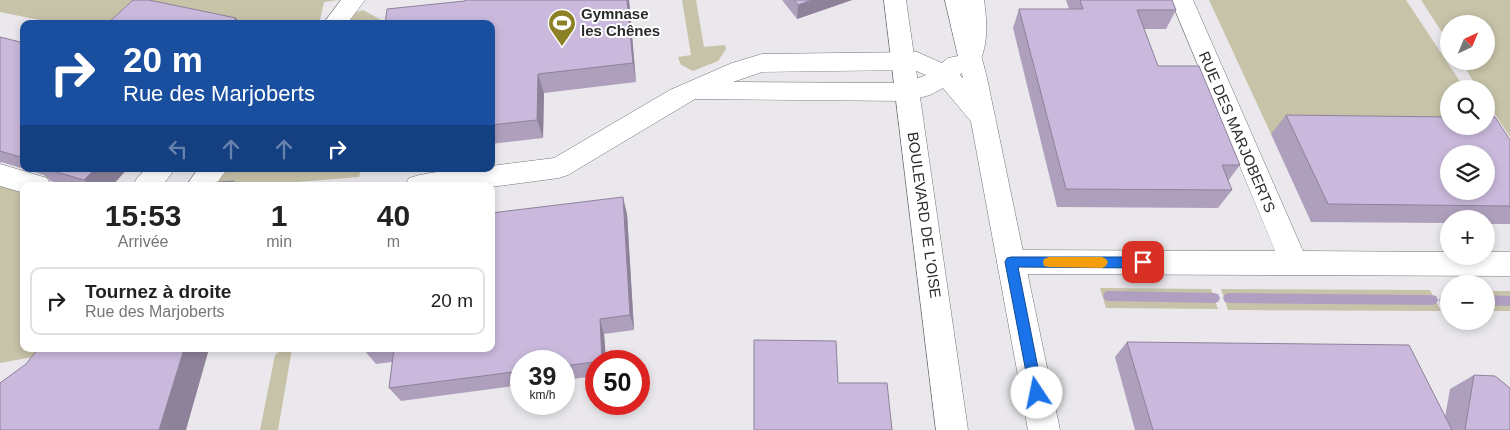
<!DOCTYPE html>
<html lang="fr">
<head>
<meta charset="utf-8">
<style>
	body { margin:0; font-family:Helvetica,sans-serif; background:#f2f2f2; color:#222; height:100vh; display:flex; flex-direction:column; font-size:19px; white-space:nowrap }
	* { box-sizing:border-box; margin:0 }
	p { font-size:16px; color:#767676 }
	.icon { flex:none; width:28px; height:28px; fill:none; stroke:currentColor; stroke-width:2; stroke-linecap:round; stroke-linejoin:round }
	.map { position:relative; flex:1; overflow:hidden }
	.side { position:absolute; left:20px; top:182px; width:475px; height:170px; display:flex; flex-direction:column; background:#fff; border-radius:10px; box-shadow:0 2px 8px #0003 }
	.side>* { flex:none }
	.guide { position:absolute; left:20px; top:20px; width:475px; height:152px; border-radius:10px; box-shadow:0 2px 8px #0003; background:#1a4fa0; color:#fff; overflow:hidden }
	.needle { width:32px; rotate:44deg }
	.tools { position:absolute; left:1440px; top:15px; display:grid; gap:10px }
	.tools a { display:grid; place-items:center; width:55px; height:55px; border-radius:50%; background:#fff; box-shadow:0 2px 8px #0003; font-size:25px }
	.speed { position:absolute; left:510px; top:350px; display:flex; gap:10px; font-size:25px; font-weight:700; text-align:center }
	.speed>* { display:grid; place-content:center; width:65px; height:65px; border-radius:50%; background:#fff; box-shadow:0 2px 8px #0003; line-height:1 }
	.speed small { font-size:12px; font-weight:400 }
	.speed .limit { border:8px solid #d22; background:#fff; color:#111 }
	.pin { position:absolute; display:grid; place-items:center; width:42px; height:42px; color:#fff; margin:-21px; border-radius:10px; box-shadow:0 2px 8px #0006 }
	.me { position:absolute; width:55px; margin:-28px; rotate:349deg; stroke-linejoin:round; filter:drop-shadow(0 0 4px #0008) }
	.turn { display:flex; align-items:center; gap:18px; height:105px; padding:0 20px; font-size:22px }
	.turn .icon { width:65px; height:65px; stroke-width:2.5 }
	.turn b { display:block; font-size:35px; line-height:42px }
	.lanes { display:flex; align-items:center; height:48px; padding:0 20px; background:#0003; justify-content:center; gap:25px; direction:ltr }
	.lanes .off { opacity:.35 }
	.eta { display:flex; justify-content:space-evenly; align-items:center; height:85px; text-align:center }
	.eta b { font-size:30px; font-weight:800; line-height:35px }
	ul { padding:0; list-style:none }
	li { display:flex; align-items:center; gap:15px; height:68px; margin:0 10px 8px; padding:0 10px; border:2px solid #e0e0e0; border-radius:10px }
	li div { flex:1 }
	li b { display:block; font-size:19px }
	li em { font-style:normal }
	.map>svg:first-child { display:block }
	.green { fill:#c7c3a9 }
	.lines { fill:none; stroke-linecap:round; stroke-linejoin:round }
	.stream { fill:#b09fc1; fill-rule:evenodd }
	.minor-casing { stroke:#737275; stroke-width:1 }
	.major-casing { stroke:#737275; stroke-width:1 }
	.minor { fill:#fff; fill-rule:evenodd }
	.major { fill:#fff; fill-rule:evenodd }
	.wall { fill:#ae9fbd }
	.shaded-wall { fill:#8d829a }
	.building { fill:#cab9dc; stroke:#8d829a; fill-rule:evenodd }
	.route { fill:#1a73e8; stroke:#114b97 }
	.slow { fill:#f59e0b }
	.labels { text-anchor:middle; stroke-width:4; stroke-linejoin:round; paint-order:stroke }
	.poi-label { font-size:15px; font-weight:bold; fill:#2a2a2b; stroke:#fff; text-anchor:start }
	.street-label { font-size:15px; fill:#2a2a2b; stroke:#fff }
</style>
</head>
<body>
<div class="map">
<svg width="1510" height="430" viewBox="0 0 1510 430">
	<rect width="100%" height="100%" fill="#eae8ec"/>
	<path class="green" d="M0,0H338L324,2L319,24H59L0,12Z
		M682,0H696L704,47L725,45L726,49L718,61L693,71L681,65L678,57L691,55Z
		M1209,0H1406L1465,89H1449V126H1486V154L1271,134Z
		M1421,0H1510V137L1486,101V89H1478L1461,61H1486V24H1449V43Z
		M363,10L383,21V24H346L354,13Z
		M228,169H361L359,177L249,186H213Z
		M0,186L24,192V349H45L38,356L0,363Z
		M1100,288L1211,289L1218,309L1106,308Z
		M1221,289L1430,290L1441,311L1228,310Z
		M1486,291H1510V311H1486Z
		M283,349H292L278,430H260L275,355Z"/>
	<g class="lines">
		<path class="stream" d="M1109,291L1214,293L1218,294L1220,298L1218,302L1214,303L1109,301L1105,300L1103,296L1105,292Z
			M1229,293L1432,295L1436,296L1438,300L1436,304L1432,305L1229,303L1225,302L1223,298L1225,294Z
			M1445,295H1449V305L1441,304L1439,300L1441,296Z
			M1486,295L1510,296V306L1486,305Z"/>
		<g class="minor-casing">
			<path id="minor" d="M341,0H365L347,24H323Z
				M962,0H984C987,21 989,47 977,66L966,68L960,75L992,111L996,118L992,125L983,128L974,125L943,88L930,95L907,101L695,99L568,175L559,178L491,187L405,186L409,178C434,170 464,169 491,169V166L554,158L670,90L732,63L762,54L917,52L942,63L948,58L958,56L964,24ZM914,70L926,75L907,83L733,82L762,72Z
				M1171,0H1193L1303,251L1449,252V256H1486V252H1510V276L1011,274L1001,271L997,262L1001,253L1011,250L1275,251Z
				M0,164L47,178L51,186H24V193L0,186Z
				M146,169H175L162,186H133L137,178Z
				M198,169H227L215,186H186Z"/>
		</g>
		<g class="major-casing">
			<path id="major" d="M884,0H906L968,430H936Z
				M945,0H967L987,78L1060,430H1028L963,78Z"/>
		</g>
		<use href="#minor" class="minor"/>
		<use href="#major" class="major"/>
	</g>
	<path class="wall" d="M465,0H629L636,82L544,93L543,138L491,144V24Z
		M782,0H852L797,19Z
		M1066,0H1172L1176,10L1166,29H1144L1158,66L1240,165L1228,181L1232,190L1218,208L1057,207L1013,28L1019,9H1069Z
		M0,37L24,43V169H127L112,186H67L51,181L44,175L1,162L0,163Z
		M1286,115L1510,140V224H1486V219H1449V223L1311,222L1271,134Z
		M627,214L634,330L604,334L606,361H596V376L564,380V361H521V385L401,401L389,388L392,362L376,364L364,350V349H491Z
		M1127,342L1445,417L1450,389L1474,375L1510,430H1135L1115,357Z"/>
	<path class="shaded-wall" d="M627,0H629L636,82L633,63Z
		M812,0H852L797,19L798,5Z
		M236,18L240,24H231Z
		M538,74L544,93L543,138L537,120Z
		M95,169H127L112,186H90L84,180Z
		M234,181L239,186H233Z
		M623,197L627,214L634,330L630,315Z
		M600,319L604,334L606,361H602Z
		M184,349H209L186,430H159Z"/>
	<path class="building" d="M133,0H149L236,18L231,24H107Z
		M465,0H627L633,63L538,74L537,120L491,125V24H385L387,9L465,1Z
		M794,0H812L798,5Z
		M1080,0H1172L1176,10H1137L1158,66H1199L1240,165H1222L1232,190L1066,189L1019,9H1083Z
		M0,37L24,43V158L0,151Z
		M1286,115L1449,117V126H1486V117H1495L1510,140V206L1328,204ZM1449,154H1486V191H1449Z
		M46,169H95L84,180Z
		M234,181L233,186H178L179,185Z
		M623,197L630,315L600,319L602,361L564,366V361H521V371L389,388L394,349H491V213Z
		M754,340L836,341L838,383H887L892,430H754Z
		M1127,342L1409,345L1452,430H1153Z
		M38,349H184L159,430H0V383L26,364Z
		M1474,375L1495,376L1510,388V430H1465Z"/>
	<path class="route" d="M1011,257H1143L1148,259L1149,262L1148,266L1143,268L1018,267L1043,393L1041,397L1037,399L1032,397L1030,393L1005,262L1007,258Z"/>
	<path class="slow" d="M1049,257H1102L1106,259L1108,262L1106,266L1102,268L1049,267L1044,266L1043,262L1044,259Z"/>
	<defs>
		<g id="stadium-pin" transform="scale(1.4375)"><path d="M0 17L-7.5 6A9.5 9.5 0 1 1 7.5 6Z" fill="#8d8128" stroke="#fff"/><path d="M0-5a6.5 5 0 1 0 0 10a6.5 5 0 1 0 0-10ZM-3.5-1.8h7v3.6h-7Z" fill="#fff"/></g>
	</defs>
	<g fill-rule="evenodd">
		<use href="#stadium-pin" x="562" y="23"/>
	</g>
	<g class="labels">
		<g class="poi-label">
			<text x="581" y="19">Gymnase<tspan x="581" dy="17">les Chênes</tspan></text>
		</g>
		<g class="street-label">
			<text transform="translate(1237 132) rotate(67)" y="5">RUE DES MARJOBERTS</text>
			<text transform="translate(924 215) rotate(82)" y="5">BOULEVARD DE L'OISE</text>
		</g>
	</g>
</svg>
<div class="tools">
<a><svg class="needle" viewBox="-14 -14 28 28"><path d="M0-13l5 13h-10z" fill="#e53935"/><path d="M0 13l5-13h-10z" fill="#767676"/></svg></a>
<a><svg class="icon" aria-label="search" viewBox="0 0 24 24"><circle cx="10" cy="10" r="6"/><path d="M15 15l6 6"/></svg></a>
<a><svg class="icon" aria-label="layers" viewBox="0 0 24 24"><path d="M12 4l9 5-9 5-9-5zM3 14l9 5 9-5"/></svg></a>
<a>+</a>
<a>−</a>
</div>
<div class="speed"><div>39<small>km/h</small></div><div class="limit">50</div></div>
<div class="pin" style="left:1143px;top:262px;background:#d93025"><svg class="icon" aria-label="arrive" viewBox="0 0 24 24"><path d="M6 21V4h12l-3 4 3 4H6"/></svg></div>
<svg class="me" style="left:1037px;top:393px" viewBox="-20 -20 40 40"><circle r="19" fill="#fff"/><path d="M0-13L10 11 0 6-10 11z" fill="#1a73e8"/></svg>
<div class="guide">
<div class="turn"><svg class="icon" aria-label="right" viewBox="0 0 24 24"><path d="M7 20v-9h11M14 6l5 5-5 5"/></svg><div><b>20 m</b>Rue des Marjoberts</div></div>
<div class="lanes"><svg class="icon off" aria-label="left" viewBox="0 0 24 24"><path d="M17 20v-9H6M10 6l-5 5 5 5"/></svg><svg class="icon off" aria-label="ahead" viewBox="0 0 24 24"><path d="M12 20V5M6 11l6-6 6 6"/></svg><svg class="icon off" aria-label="ahead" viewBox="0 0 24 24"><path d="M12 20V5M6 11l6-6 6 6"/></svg><svg class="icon" aria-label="right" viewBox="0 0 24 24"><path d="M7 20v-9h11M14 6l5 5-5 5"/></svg></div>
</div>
<section class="side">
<div class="eta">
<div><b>15:53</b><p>Arrivée</p></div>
<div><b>1</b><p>min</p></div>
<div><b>40</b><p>m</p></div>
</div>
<ul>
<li><svg class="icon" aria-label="right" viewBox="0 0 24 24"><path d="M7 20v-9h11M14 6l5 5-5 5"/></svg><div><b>Tournez à droite</b><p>Rue des Marjoberts</p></div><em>20 m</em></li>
</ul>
</section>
</div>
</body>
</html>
